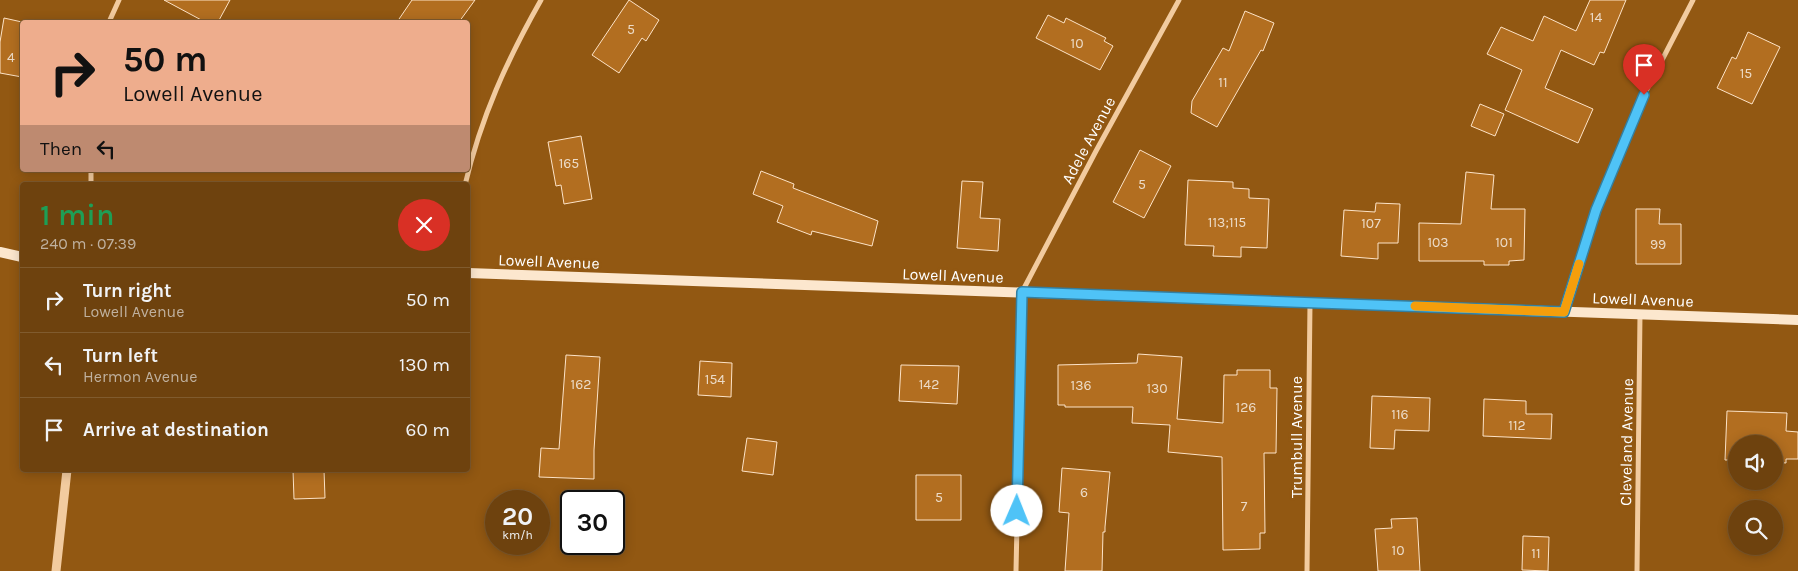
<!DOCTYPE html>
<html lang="en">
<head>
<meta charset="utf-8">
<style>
	body { margin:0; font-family:Karla,sans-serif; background:#764d1c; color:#f1f3f6; height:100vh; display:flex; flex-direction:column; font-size:19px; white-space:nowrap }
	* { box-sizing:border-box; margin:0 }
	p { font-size:16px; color:#bfb09e }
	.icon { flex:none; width:28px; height:28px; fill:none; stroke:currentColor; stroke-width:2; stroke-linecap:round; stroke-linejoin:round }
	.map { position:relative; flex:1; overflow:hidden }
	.sheet { position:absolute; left:20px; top:182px; width:450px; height:290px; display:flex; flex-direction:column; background:#6e420e; border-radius:5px; box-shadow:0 2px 12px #0003,0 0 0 1px #805b2e }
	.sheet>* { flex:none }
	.hud { position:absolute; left:20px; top:20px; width:450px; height:152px; border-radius:5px; box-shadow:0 2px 12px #0003,0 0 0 1px #805b2e; background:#eead8d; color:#111; overflow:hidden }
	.buttons { position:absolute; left:1728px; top:435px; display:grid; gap:10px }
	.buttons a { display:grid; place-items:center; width:55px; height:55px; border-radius:50%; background:#6e420e; box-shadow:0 2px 12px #0003,0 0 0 1px #805b2e; font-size:25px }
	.speed { position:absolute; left:485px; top:490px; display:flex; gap:10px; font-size:25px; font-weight:700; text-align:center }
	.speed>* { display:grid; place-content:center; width:65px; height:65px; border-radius:50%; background:#6e420e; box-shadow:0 2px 12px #0003,0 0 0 1px #805b2e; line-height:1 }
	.speed small { font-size:12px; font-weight:400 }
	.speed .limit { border:2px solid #111; border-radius:8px; background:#fff; color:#111 }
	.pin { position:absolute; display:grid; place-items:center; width:42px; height:42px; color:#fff; margin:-51px -21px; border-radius:50% 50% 50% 0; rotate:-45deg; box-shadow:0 0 5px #0007 }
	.pin .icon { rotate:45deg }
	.me { position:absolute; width:55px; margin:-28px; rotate:1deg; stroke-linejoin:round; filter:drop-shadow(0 0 4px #0008) }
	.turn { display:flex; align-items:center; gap:18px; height:105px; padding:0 20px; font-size:22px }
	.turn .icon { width:65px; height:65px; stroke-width:2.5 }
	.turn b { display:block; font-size:35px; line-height:42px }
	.then { display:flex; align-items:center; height:48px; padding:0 20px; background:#0003; gap:10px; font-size:19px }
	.round { display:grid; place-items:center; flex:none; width:52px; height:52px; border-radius:26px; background:#764d1c }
	.head { display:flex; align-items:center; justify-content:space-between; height:85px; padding:0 20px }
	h1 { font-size:30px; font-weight:600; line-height:38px; color:#1e9e55 }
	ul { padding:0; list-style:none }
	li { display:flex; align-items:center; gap:15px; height:65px; padding:0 20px; border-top:1px solid #805b2e }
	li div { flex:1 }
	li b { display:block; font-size:19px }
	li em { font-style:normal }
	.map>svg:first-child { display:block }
	.building { fill:#b26e20; stroke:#fde3c7 }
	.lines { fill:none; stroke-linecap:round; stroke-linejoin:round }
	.minor { stroke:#f2cb9f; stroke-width:5 }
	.tertiary { stroke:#f2cb9f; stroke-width:9 }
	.secondary { stroke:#fce7ce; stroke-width:10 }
	.route-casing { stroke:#337fa1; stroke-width:12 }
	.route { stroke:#4fc3f7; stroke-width:9 }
	.slow { stroke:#f59e0b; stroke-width:9 }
	.labels { text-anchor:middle; stroke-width:5; stroke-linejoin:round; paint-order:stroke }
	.number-label { font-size:14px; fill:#ecdbc7 }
	.street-label { font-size:16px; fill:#fff; stroke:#925812 }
</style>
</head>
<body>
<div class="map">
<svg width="1798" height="571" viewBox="0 0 1798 571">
	<rect width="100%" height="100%" fill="#925812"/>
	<path class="building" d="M164,0H230L218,22H205Z
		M412,0H475L459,22H397Z
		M629,0L659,20L646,41L642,38L619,73L592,55Z
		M1590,0H1626L1604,53L1600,52L1594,65L1561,50L1545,88L1593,109L1578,143L1505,110L1522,70L1487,54L1501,27L1533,41L1544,16L1576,31Z
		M1245,11L1274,23L1263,51L1261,50L1217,127L1191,113L1192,101L1223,48L1229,51Z
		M1048,15L1064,23L1066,18L1106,38L1104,41L1113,46L1100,70L1036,38Z
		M4,18L22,22V77L0,73V42Z
		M1748,32L1780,47L1752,104L1717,88L1732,57L1736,59Z
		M1480,104L1504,114L1495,136L1471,126Z
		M581,136L592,199L564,204L561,185L556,186L548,142Z
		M1140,150L1171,166L1144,218L1113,202Z
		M761,171L794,184L793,188L878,221L872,246L812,231L811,235L777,222L783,206L753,194Z
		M1466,172L1494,175L1491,209H1525L1524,260L1509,261V265H1484V261H1419V223L1461,224Z
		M1188,180L1233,182V188L1249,189V198L1269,199L1267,248L1241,247V257L1213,256L1214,246L1185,245Z
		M962,181L983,182L980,218L1000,219L998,251L957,248Z
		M1376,203L1400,204L1398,243H1378V259L1341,256L1344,210L1375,212Z
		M1636,209H1660L1659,224H1681V264H1636Z
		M1138,354L1182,357L1177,419L1223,423L1224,375H1237V370H1270V388H1277L1276,453H1264L1265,533H1260V549L1223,550L1222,457L1168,452L1170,425L1132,423L1133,407H1065V405H1058V365L1137,363Z
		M566,355L600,357L594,450V479L539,477L541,448L559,449Z
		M700,361L732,363L731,397L698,395Z
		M901,365L959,366L957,404L899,401Z
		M1372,396L1430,398L1429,431L1395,430L1394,449L1370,448Z
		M1484,399L1526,401V414H1552L1551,439L1483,436Z
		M1727,411L1787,413L1786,431L1798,432V459H1786V463L1774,462V444H1736V460H1725Z
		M747,438L777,442L773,475L742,471Z
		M1062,468L1110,472L1105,527V532H1103L1102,571H1065L1069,513L1059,512Z
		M293,470H324L325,498L294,499Z
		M916,475H961V520H916Z
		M1417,518L1420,571H1378L1375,529L1392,528L1391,519Z
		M1523,536L1549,537L1548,571L1522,570Z"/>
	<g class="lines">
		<path class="minor" d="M109,22L119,0
			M91,170V185
			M465,185C481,117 507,60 541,0
			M1564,311L1596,210L1644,95L1693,0
			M1016,571L1022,292L1096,151L1179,0
			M1307,571L1310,303
			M1637,571L1640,314"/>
		<path class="tertiary" d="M56,571L67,470"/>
		<path class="secondary" d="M0,252L22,257
			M468,273L1798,320"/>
	</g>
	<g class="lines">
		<g class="route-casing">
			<path id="route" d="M1017,511L1022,292L1564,312L1596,210L1644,95"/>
		</g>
		<use href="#route" class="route"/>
		<path class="slow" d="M1415,306L1564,312L1579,264"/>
	</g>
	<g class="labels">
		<g class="number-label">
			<text x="1596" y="22">14</text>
			<text x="631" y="34">5</text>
			<text x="1077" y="48">10</text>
			<text x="11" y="62">4</text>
			<text x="1746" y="78">15</text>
			<text x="1223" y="87">11</text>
			<text x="569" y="168">165</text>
			<text x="1142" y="189">5</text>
			<text x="1227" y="227">113;115</text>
			<text x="1371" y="228">107</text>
			<text x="1438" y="247">103</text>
			<text x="1504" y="247">101</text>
			<text x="1658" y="249">99</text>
			<text x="715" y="384">154</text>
			<text x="581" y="389">162</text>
			<text x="929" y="389">142</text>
			<text x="1081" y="390">136</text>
			<text x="1157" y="393">130</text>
			<text x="1246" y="412">126</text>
			<text x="1400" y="419">116</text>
			<text x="1517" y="430">112</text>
			<text x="1084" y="497">6</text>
			<text x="939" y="502">5</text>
			<text x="1244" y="511">7</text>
			<text x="1398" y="555">10</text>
			<text x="1536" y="558">11</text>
		</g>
		<g class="street-label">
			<text transform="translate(1088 140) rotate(-62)" y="6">Adele Avenue</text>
			<text transform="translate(549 261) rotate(2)" y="6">Lowell Avenue</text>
			<text transform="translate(953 275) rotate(2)" y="6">Lowell Avenue</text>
			<text transform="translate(1643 299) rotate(2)" y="6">Lowell Avenue</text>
			<text transform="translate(1296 437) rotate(-90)" y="6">Trumbull Avenue</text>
			<text transform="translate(1626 442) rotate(-89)" y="6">Cleveland Avenue</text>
		</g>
	</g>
</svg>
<div class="buttons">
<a><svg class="icon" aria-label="sound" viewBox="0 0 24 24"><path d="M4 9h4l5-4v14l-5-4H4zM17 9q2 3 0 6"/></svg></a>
<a><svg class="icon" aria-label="search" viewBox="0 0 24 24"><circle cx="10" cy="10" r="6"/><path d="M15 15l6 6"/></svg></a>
</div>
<div class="speed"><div>20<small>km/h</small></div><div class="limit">30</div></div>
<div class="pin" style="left:1644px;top:95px;background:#d93025"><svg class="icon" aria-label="arrive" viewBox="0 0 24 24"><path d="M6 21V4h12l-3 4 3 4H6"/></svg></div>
<svg class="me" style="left:1017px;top:511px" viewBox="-20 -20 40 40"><circle r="19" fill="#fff"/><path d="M0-13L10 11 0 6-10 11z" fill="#4fc3f7"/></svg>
<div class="hud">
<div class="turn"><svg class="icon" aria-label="right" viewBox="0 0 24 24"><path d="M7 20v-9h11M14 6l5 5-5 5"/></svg><div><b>50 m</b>Lowell Avenue</div></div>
<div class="then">Then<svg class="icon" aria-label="left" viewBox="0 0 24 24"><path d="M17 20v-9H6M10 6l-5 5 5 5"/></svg></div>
</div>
<section class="sheet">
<div class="head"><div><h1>1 min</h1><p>240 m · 07:39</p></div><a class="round" style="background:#d93025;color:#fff"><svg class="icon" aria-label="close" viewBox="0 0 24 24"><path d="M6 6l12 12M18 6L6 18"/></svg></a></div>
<ul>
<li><svg class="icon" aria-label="right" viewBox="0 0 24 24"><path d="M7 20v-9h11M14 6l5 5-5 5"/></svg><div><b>Turn right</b><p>Lowell Avenue</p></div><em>50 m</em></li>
<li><svg class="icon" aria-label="left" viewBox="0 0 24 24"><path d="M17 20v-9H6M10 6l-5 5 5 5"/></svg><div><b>Turn left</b><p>Hermon Avenue</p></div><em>130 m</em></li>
<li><svg class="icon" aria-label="arrive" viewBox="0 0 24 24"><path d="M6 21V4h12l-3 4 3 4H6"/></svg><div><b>Arrive at destination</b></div><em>60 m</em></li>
</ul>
</section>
</div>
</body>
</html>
